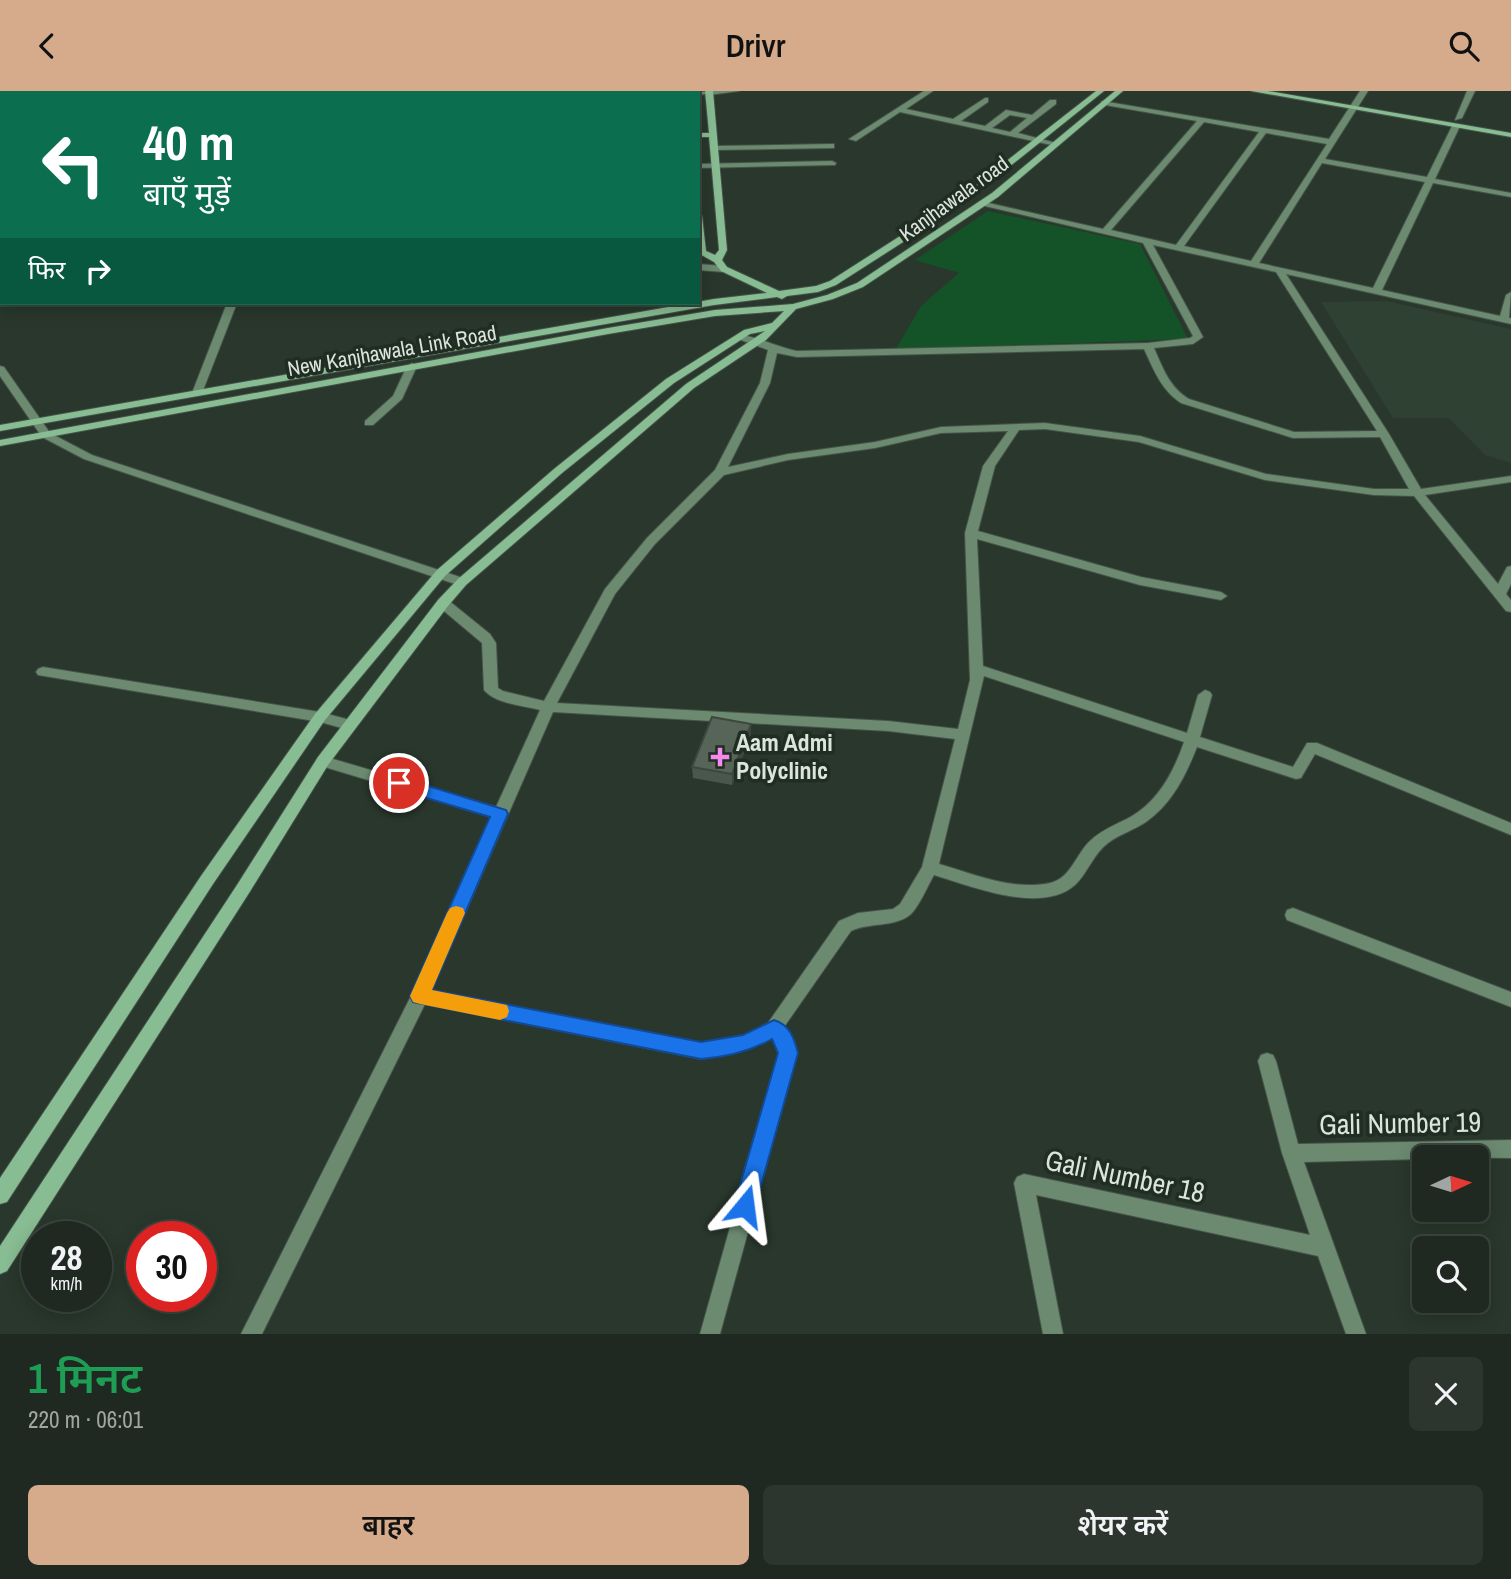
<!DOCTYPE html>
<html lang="hi">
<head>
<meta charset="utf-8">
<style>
	body { margin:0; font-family:"Archivo Narrow","Noto Sans Devanagari",sans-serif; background:#2c352e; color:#f1f3f6; height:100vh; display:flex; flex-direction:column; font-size:26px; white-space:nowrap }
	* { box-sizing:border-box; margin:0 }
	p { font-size:23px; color:#a1a6a5 }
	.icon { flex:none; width:38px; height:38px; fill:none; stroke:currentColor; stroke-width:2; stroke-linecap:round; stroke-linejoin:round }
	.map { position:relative; height:1243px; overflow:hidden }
	.panel { display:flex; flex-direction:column; background:#1f2921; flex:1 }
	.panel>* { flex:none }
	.banner { position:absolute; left:0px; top:0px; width:700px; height:214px; box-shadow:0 4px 18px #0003,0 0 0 2px #3c453f; background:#0b6e4f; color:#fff; overflow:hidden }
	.needle { width:46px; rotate:86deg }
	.buttons { position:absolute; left:1412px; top:1054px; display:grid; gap:14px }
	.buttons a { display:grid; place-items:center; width:77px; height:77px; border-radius:10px; background:#1f2921; box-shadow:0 4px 18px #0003,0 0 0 2px #3c453f; font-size:35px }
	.speed { position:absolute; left:21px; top:1130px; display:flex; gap:14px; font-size:35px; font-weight:700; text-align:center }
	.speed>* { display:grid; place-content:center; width:91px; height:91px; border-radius:50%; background:#1f2921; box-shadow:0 4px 18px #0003,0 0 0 2px #3c453f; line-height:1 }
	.speed small { font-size:18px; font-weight:400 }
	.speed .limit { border:10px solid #d22; background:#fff; color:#111 }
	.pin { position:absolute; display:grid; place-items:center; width:60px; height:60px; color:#fff; margin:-30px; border:4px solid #fff; border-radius:50%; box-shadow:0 2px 7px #0007 }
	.me { position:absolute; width:77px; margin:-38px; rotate:16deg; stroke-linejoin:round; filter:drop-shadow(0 0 5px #0008) }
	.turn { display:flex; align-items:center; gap:24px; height:147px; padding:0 28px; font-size:32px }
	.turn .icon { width:91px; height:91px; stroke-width:2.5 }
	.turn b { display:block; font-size:49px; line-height:60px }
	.then { display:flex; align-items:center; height:66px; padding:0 28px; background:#0003; gap:14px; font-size:26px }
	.round { display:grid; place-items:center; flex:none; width:74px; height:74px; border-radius:10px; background:#2c352e }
	.headline { display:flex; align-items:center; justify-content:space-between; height:119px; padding:0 28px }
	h1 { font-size:42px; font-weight:600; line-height:52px; color:#1e9e55 }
	.primary-button { display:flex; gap:14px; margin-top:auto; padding:14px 28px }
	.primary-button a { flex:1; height:80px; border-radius:10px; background:#d6ab8b; color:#111; font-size:28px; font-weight:600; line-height:80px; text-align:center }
	.primary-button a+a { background:#2c352e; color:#f1f3f6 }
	header { display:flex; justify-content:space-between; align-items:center; height:91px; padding:0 28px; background:#d6ab8b; color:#111; font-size:32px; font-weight:600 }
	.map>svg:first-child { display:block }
	.built { fill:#2f4132 }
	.green { fill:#145328 }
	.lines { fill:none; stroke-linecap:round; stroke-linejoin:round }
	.lane-casing { stroke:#455348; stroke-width:2 }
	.street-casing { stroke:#455348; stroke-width:2 }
	.secondary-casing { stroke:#455348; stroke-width:2 }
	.lane { fill:#6b8a70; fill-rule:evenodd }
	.street { fill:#6b8a70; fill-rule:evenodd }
	.secondary { fill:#88bc92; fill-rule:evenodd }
	.wall { fill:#4a574c }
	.shaded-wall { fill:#3c473e }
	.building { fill:#566558; stroke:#3c473e; stroke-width:2 }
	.route { fill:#1a73e8; stroke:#114b97; stroke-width:2 }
	.slow { fill:#f59e0b }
	.poi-dot { fill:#f689ed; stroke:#202d22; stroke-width:2.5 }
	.labels { text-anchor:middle; stroke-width:7; stroke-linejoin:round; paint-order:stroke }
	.far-street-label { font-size:21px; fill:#dbe4dd; stroke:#202d22 }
	.poi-label { font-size:24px; font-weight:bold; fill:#dbe4dd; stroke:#202d22; text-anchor:start }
	.near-street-label { font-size:28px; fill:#dbe4dd; stroke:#202d22 }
</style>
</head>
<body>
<header><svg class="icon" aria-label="back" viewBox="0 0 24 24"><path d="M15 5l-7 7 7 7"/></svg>Drivr<svg class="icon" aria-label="search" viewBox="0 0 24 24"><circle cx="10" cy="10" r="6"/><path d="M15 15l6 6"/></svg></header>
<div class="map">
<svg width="1511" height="1243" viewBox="0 0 1511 1243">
	<rect width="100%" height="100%" fill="#29372c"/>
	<path class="built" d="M1387,210L1511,238V372L1485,364L1449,327H1393L1321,211Z"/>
	<path class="green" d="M988,120L1140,153L1188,248L896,258L921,215L959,182L915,169Z"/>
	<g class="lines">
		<g class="lane-casing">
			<path id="lane" d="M706,0H739L709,4Z"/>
		</g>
		<g class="street-casing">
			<path id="street" d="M27,0H117L27,2Z
				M228,0H236L227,2Z
				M264,0H272L264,2Z
				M300,0H308L300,2Z
				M334,0H342L334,2Z
				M367,0H375L367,2Z
				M402,0H410L402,2Z
				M436,0H444L436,2Z
				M472,0H480L472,2Z
				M503,0H511V2H503Z
				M537,0H545V2H537Z
				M577,0H585V2H577Z
				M610,0H618V2H610Z
				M646,0H654V2H646Z
				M697,0L713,2L698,4V2H695Z
				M924,0H933L906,18L953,28L985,7H988V11L961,30L985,35L1006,19L1032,24L1050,9H1056V13L1018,42L1060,53L1056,55L900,21L856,50L849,48ZM1010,24L1027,27L1010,41L992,37Z
				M1360,0H1368L1325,68L1427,86L1452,35L1456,33L1460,35L1435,88L1511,102V106L1433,92L1382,199L1500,225L1506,204L1511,201L1509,227H1511V233L1286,183L1389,343L1421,398L1511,385V391L1425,404L1498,493L1507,476L1511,475V493L1506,503L1511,509V521L1506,520L1414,405L1374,404L1265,389L1139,351L1045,338L1019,339L995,375L978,440L1141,486L1221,501L1227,505L1221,509L1140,494L977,448L983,575L1187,642L1198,604L1205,599L1210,601L1212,604L1200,646L1293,676L1307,652H1317L1511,732V744L1315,663L1301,687L1296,688L1197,656C1186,684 1172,713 1146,731C1134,739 1120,743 1108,752C1093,763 1088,782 1075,794C1041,824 971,795 934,784C927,796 920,814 911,823C895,837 869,831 851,840L784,936L794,949L797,962L720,1243H700L779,962V956L772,947C749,960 727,965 701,968L425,913L262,1243H241L412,903L491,726L318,674L316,670L318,666L323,665L496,716L540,619C522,614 496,613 484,599L482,552L438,515L437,512L438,509H448L490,543L496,552L498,597L503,600L544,610L605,498L647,447L715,379L760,292L768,259L738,248V244C750,243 781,257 797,260L1148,252L1190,247L1193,245L1143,152L976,113L980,110L1103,138L1197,30L1105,14L1101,12L1102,10L1329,48ZM1204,31L1259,41L1176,154L1111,139ZM1266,42L1327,53L1251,170L1184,155ZM1322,72L1425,91L1373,197L1259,172ZM1153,154L1276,181L1377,340L1294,341L1189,308C1169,296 1163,277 1154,257L1193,253L1203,246ZM1144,258C1154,279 1161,299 1181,312L1293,347L1380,346L1409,398H1374L1266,383L1140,345L1045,332L941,336L875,351L788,363L728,376L770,292L777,262L797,266ZM1008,340L983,375L965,442L970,589L958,638L888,630L557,612L615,503L655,453L724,384L788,369L875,357L941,342ZM984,585L1184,651C1174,680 1159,709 1132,725C1118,733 1102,738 1090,750C1076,763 1071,787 1050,792C1013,800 974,783 939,773ZM553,621L888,640L955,648L922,776L900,813L893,818L858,822L839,830L768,932L743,945L724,950L701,952L431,900Z
				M1467,0H1475L1462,27L1455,29Z
				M0,28H2L0,34Z
				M831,53H834V57L714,59L710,57L714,55Z
				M832,70L836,72L835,74L698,77V73Z
				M0,72H2V77H0Z
				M0,120H2L0,127Z
				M698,173L724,175L729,178L724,181L698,179Z
				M0,181H2V187H0Z
				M227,212H237L202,302L201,304H193L192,302Z
				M412,272L417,275L402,308L373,334H365V330L393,305L407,275Z
				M0,275L4,276L50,342L92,364L466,488L468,491L462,495L458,494L84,368L42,346L0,285Z
				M43,576L320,621L354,630L356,634L349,639L320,631L38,584L36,581L38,578Z
				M1293,817L1511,901V916L1287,829L1285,824L1287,819Z
				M1267,962L1273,964L1276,970L1298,1053L1511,1049V1067L1424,1066V1068L1304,1071L1366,1243H1346L1318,1165L1036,1104L1063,1243H1043L1014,1092L1017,1086L1024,1083L1310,1144L1282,1062L1258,970L1261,964Z"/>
		</g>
		<g class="secondary-casing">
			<path id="secondary" d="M689,0H697V2H689Z
				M705,0H713L727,159L722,169L727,176L779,200L816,195L830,190L958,108L1096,0H1104L964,112L836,194L818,201L787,205L782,208L777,206L714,214L0,340V334L714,208L767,202L721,180L714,171L698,162V123L702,125L706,160L715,164L719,159L709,46H698V42H709Z
				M1115,0H1123L998,106L863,196L833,208L796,218L766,249L694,297L466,494L448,515L328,674L249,802L7,1180L0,1183V1155L237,794L318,666L438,509L458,488L686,293L765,240L750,243L674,292L562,382L445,485L325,629L213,793L7,1111L0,1113V1087L201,785L315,623L437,479L554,378L666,288L744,239L772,232L784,220L715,225L608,243L0,355V349L608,237L715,219L793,213L827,204L857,192L992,102Z
				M1251,0H1268L1511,42V46Z"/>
		</g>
		<use href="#lane" class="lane"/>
		<use href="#street" class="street"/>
		<use href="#secondary" class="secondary"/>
	</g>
	<path class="wall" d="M751,644L732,694L693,687L692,676Z"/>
	<path class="shaded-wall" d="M751,633V644L732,694V683Z"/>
	<path class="building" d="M712,626L751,633L732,683L692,676Z"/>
	<path class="route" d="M399,686L506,719L508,723L432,899L701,951L743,944L774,929C790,934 794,947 798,962L753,1123L745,1126L738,1123L734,1115L778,962L772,948C749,961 727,966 701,968L413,911L410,905L490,726L393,697L390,692Z"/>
	<path class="slow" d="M456,815L463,817L465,822L432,899L507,914L509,920L507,926L500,929L420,913L413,911L410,905L447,822L450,817Z"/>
	<path class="poi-dot" d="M716.5 655.5h7v7h7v7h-7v7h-7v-7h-7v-7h7z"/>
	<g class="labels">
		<g class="far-street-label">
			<text transform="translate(954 108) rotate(-36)" y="7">Kanjhawala road</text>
			<text transform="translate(392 260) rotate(-10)" y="7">New Kanjhawala Link Road</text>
		</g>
		<g class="poi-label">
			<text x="736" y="660">Aam Admi<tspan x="736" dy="28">Polyclinic</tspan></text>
		</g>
		<g class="near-street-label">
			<text transform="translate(1400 1032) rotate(-1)" y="10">Gali Number 19</text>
			<text transform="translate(1125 1085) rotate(12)" y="10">Gali Number 18</text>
		</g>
	</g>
</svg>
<div class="buttons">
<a><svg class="needle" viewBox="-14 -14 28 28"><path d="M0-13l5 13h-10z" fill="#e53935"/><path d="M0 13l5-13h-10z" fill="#a1a6a5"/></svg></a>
<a><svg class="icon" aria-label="search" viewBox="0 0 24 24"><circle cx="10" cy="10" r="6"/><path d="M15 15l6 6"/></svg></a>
</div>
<div class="speed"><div>28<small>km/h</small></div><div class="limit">30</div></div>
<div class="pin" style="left:399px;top:692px;background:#d93025"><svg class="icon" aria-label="arrive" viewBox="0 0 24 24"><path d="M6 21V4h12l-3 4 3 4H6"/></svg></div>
<svg class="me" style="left:745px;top:1115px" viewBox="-20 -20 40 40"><path d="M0-17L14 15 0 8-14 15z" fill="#1a73e8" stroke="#fff" stroke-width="4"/></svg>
<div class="banner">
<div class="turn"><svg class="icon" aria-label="left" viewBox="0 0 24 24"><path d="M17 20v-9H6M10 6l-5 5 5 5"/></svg><div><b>40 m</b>बाएँ मुड़ें</div></div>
<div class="then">फिर<svg class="icon" aria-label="right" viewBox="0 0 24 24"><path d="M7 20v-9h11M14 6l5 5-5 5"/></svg></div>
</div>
</div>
<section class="panel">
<div class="headline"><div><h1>1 मिनट</h1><p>220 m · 06:01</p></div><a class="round"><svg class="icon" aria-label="close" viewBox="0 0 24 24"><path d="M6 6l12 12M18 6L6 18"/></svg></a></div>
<div class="primary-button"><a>बाहर</a><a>शेयर करें</a></div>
</section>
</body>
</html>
